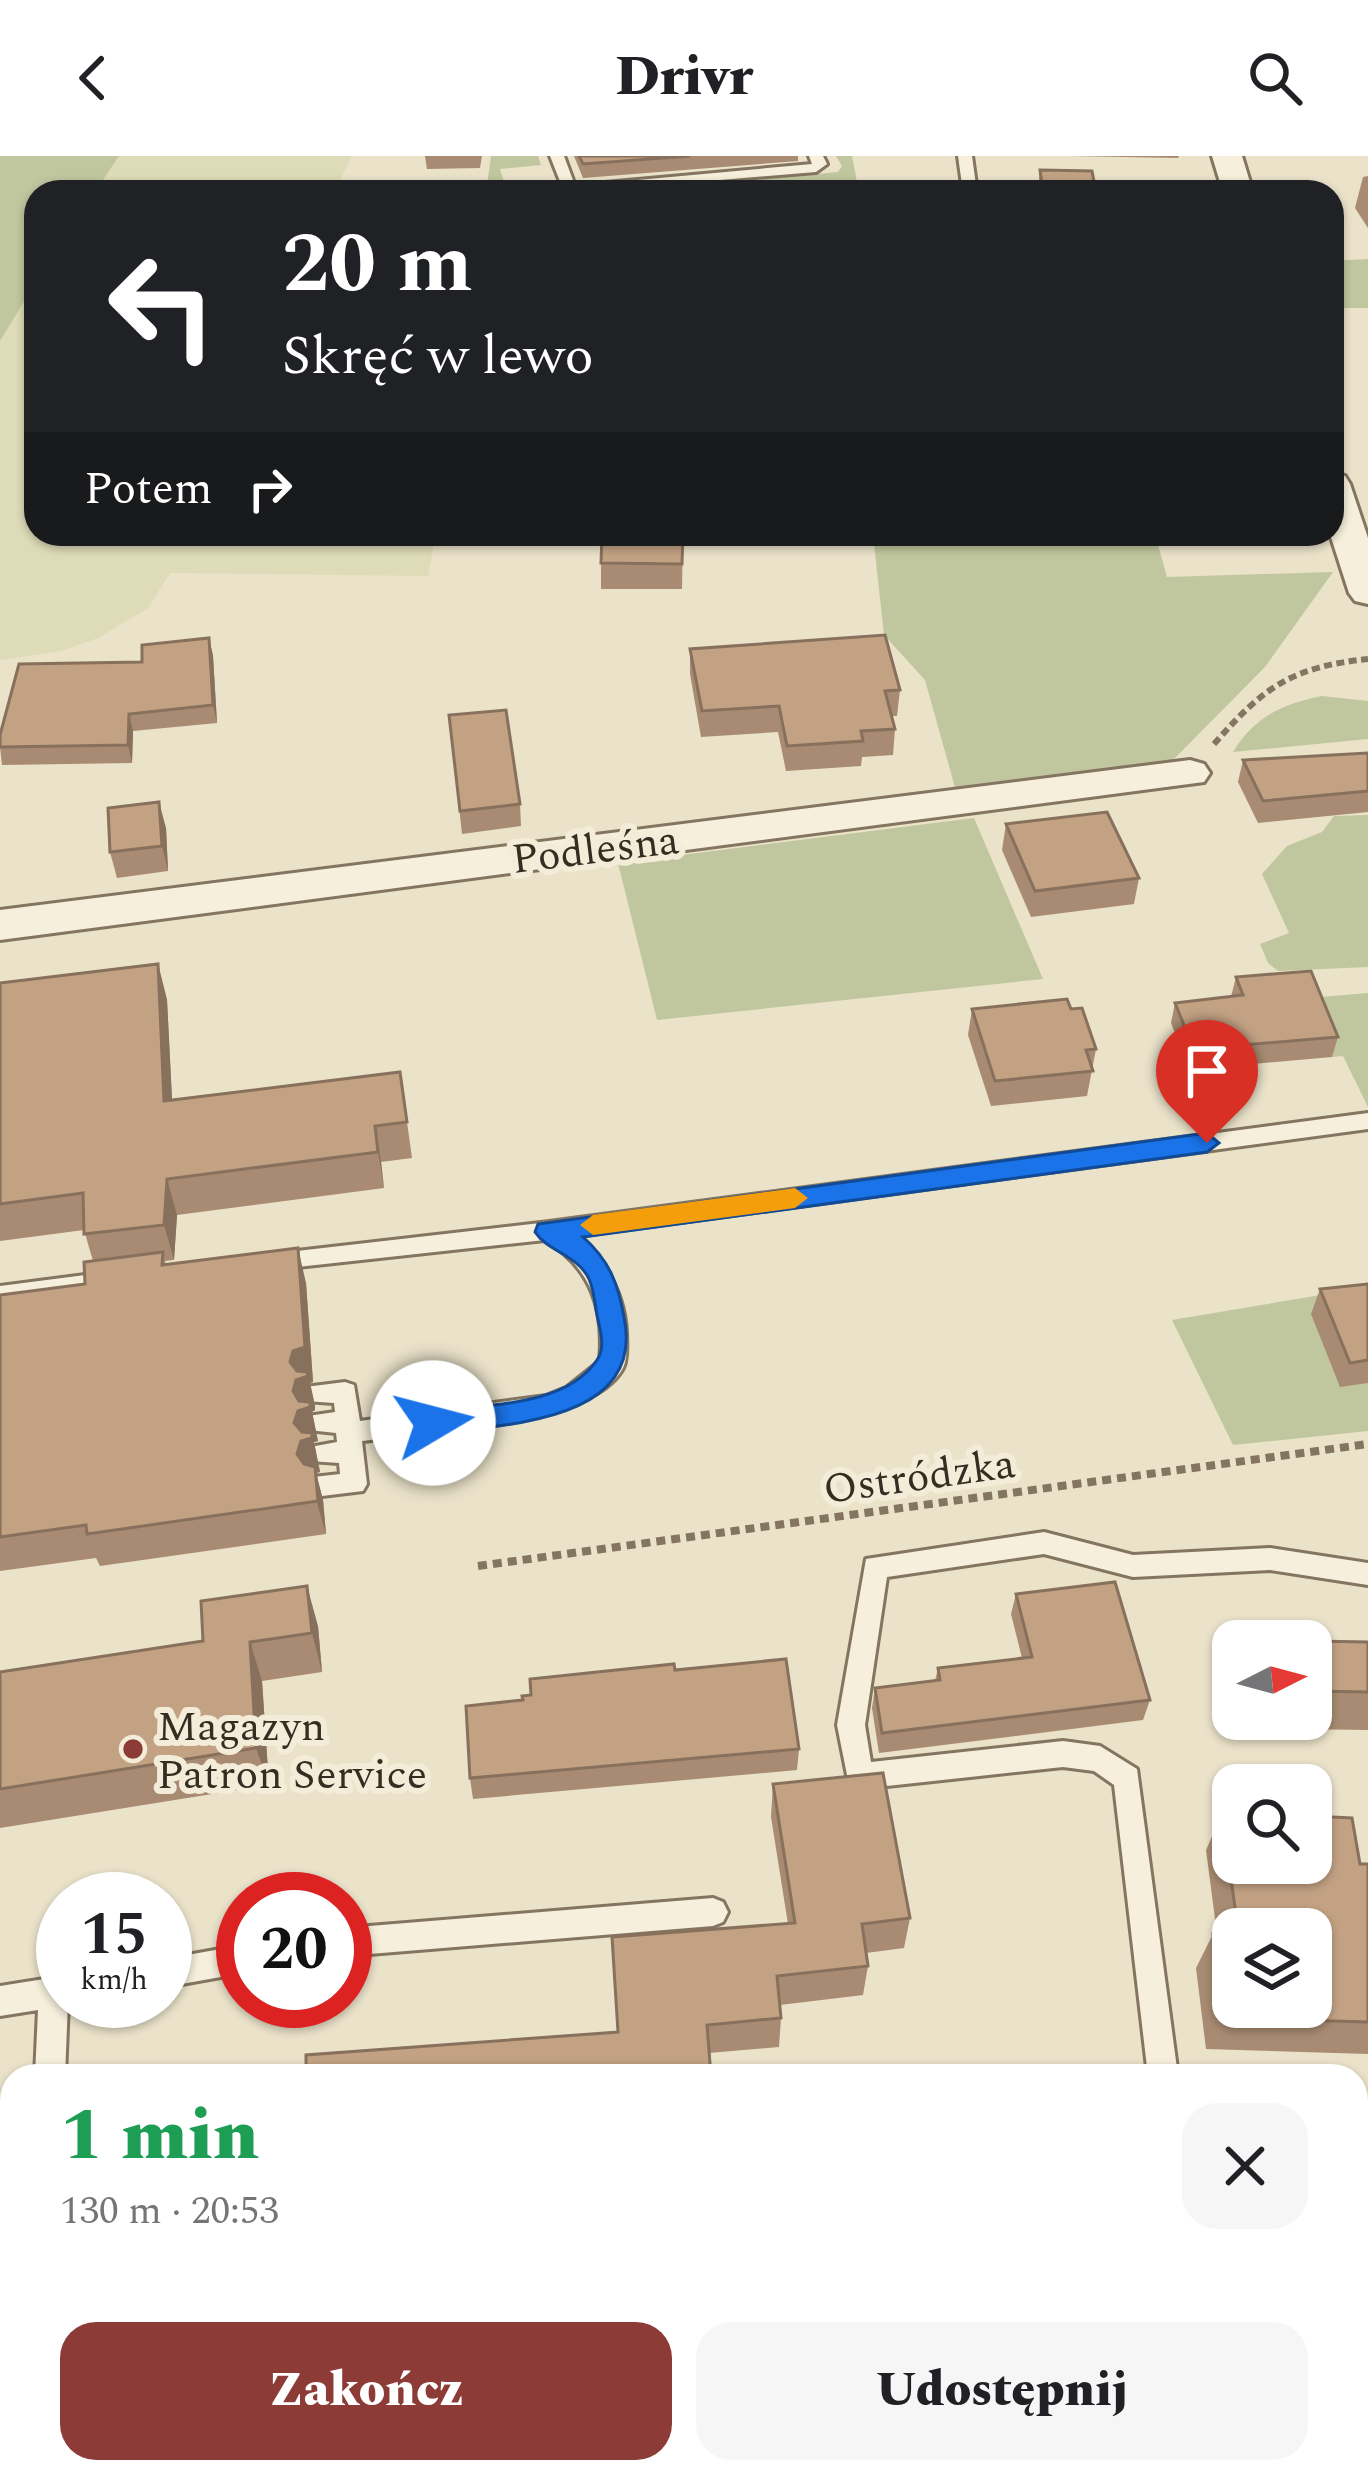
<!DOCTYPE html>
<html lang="pl">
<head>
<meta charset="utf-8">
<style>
	body { margin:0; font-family:Spectral,serif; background:#f6f6f6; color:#202124; height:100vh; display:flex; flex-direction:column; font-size:45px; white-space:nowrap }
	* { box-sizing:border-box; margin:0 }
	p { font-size:39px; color:#757577 }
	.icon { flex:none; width:66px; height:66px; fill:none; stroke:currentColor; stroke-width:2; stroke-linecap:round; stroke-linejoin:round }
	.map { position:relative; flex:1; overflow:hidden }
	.panel { position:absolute; left:0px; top:1908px; width:1368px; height:420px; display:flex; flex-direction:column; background:#fff; border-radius:36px 36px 0 0; box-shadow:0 3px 9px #0004 }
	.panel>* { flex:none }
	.hud { position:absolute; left:24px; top:24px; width:1320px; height:366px; border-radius:36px; box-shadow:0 3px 9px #0004; background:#202124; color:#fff; overflow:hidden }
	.needle { width:78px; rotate:84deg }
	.buttons { position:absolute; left:1212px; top:1464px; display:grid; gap:24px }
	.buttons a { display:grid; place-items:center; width:120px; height:120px; border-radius:24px; background:#fff; box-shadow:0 3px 9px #0004; font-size:60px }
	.speed { position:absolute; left:36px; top:1716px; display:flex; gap:24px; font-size:60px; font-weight:700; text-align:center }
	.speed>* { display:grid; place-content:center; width:156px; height:156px; border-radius:50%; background:#fff; box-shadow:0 3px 9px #0004; line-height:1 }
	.speed small { font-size:30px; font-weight:400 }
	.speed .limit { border:18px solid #d22; background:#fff; color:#111 }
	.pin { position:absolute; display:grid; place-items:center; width:102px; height:102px; color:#fff; margin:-123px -51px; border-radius:50% 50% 50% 0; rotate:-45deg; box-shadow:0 0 12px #0007 }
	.pin .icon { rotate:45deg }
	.me { position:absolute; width:132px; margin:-66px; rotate:82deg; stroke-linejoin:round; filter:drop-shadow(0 0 9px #0008) }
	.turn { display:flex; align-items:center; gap:42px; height:252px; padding:0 60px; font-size:54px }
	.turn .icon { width:156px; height:156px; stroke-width:2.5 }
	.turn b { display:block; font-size:84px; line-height:102px }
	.then { display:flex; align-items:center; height:114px; padding:0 60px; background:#0003; gap:24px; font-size:45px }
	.round { display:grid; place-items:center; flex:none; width:126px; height:126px; border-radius:36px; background:#f6f6f6 }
	.overview { display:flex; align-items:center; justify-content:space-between; height:204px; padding:0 60px }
	h1 { font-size:72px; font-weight:800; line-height:90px; color:#1e9e55 }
	.action { display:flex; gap:24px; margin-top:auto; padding:24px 60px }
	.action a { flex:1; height:138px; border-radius:36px; background:#8c3b37; color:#fff; font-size:48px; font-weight:800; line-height:138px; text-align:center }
	.action a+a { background:#f6f6f6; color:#202124 }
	header { display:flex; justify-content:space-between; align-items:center; height:156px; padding:0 60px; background:#fff; font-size:54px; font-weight:800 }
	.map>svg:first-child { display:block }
	.farmland { fill:#dedbb8 }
	.green { fill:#c0c79e }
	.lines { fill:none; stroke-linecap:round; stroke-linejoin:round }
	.service-casing { stroke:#847560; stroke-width:6 }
	.minor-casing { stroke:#847560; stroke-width:6 }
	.path-far1 { stroke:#847560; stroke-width:6; stroke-dasharray:8 4.5; stroke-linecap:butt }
	.path { stroke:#847560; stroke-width:8; stroke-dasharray:9 6; stroke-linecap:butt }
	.service { fill:#f5efdc; fill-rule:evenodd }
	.minor { fill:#f5efdc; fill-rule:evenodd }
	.wall { fill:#a88b72; fill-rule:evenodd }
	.shaded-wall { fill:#88715c }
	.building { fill:#c3a284; stroke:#88715c; stroke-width:3 }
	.route { fill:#1a73e8; stroke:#114b97; stroke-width:3 }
	.slow { fill:#f59e0b }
	.poi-dot { fill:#8c3b37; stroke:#f2ecd8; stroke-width:4.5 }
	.labels { text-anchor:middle; stroke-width:12; stroke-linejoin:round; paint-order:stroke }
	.street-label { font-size:42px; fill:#362d22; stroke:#f2ecd8 }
	.poi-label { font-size:42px; fill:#362d22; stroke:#f2ecd8; text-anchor:start }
</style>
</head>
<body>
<header><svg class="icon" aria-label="back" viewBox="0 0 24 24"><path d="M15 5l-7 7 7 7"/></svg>Drivr<svg class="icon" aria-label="search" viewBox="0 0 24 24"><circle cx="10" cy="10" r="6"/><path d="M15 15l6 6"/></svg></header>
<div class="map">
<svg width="1368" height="2328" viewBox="0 0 1368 2328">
	<rect width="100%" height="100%" fill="#eae2c9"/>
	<path class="farmland" d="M119,0H352L334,36H95Z
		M36,126V378H436L428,420L170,417L148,452L98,482L61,495L0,504V185Z"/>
	<path class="green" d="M0,0H119L95,36H36V126L0,185Z
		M491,0H538L541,9L500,13L505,29L547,26L551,36H486Z
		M836,0H852L859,36H718L742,25L838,16L842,10Z
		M1368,103V152H1332V105Z
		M873,378H1155L1167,421L1333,416L1265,511L1172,605L956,635L925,524L884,479Z
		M1322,540L1368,545V583L1233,596C1254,561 1282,548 1322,540Z
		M1368,659V811L1278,815L1268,807L1260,788L1289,777L1262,718L1287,690L1322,676L1334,660Z
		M974,662L1043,823L657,864L618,707Z
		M1368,837V951L1343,900L1332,901L1308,842Z
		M1368,1131V1275L1233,1289L1172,1164Z"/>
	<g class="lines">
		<g class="service-casing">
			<path id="service" d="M550,0H564L574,27L583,29L812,8L809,0H823L827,8L816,16L577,36L563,33Z
				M958,0H972L977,36H963Z
				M1368,957V973L576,1080C605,1105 624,1137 626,1176C626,1186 628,1202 623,1212C593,1270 423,1277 362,1285L367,1328L363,1335L322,1340L313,1337L309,1329L313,1321L340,1318L339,1307L310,1305L306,1298L310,1291L337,1286L336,1277L308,1274L305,1267L308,1260L335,1256L334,1247L305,1245L302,1238L305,1231L345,1226L354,1229L360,1265L546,1240L566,1232L600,1205C605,1153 591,1111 545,1084L270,1114L262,1111L258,1105L262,1099L549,1066Z
				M93,1118L101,1120L105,1127L101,1134L0,1148V1130Z
				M1044,1376L1133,1399L1270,1392L1368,1407V1429L1270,1414L1133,1421L1044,1398L887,1421L865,1569L871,1606L1063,1585L1100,1590L1137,1613L1178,1920H1148L1114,1629L1094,1615L1063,1611L859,1633L849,1629L837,1569L866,1403Z
				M713,1742L723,1746L728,1756L723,1766L713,1770L345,1800V1772Z
				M243,1789V1817L165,1831V1803Z
				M63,1820V1845H74L68,1847L65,1920H35L38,1854L0,1860V1830Z
				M1356,1995H1368V2027H1356Z
				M12,2191V2289L0,2294V2197Z"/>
		</g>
		<g class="minor-casing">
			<path id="minor" d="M1212,0H1242L1253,36H1223Z
				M1332,317L1345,320L1350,328L1368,382V448L1355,445L1349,437L1330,378Z
				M1190,604L1204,608L1210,617L1204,626L0,784V754Z"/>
		</g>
		<path class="path-far1" d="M1214,588C1264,531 1291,511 1368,503"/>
		<path class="path" d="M478,1410L1368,1288"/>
		<use href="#service" class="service"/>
		<use href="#minor" class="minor"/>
	</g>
	<path class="wall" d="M425,0H482L480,12L427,13Z
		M574,0H798V5L583,22Z
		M1070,0H1179L1178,2Z
		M1040,14L1096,36H1038Z
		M1368,20V72L1355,52L1363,21Z
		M683,378L682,433H601V407Z
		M209,482L213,500L217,567L133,575L132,607L2,609L0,591L142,506Z
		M690,493L900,534L897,560H892L895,573L893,599L862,601L861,610L786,615L778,576L701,581L690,518Z
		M449,559L520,648L521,670L462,678Z
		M1368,597V656L1258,667L1238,626L1243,604Z
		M1006,668L1139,722L1134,748L1031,761L1002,694Z
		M166,672L168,715L117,722L110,696Z
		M158,808L167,844L172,944L400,916L412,1002L381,1006L384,1032L177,1059L174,1104L165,1105L166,1109L306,1127L313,1226L310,1227L315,1250V1254L312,1256L318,1285L314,1286L320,1316L316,1317L323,1344L326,1378L100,1410L96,1402L0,1415V1139L85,1128L93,1105L84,1074L0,1085V827Z
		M1236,821L1338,881L1332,901L1242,909L1241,915L1192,921L1171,867L1175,847L1231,841Z
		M972,853H1071L1096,893L1087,940L991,950L968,879Z
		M1368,1128V1227L1340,1231L1311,1158L1320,1133Z
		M1016,1438L1150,1544L1143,1564L879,1597L872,1552L875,1532L935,1525L938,1512L1022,1502L1011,1458Z
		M318,1470L322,1516L262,1525L269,1629L0,1672V1516Z
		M1311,1485L1368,1486V1574L1293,1573L1291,1563H1311Z
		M675,1514L799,1593L797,1614L473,1643L470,1622Z
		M773,1628L910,1762L904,1792L866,1797L868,1810L863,1839L780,1849L781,1862L779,1891L709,1897L618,1876L788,1768L771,1661Z
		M1222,1658L1360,1708H1368V1898L1206,1893L1196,1812L1213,1778H1217L1206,1694ZM1233,1773H1311L1233,1851Z
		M1260,2316H1356L1368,2328H1263Z"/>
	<path class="shaded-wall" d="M209,482L213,500L217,567L213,549Z
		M129,558L133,575L132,607L128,589Z
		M159,646L166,672L168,715L162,690Z
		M158,808L167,844L174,981L164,945Z
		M375,970L381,1006L384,1032L378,996Z
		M167,1023L177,1059L174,1104L164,1069Z
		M298,1092L306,1127L313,1226L310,1227L315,1250V1254L312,1256L318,1285L314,1286L320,1316L316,1317L323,1344L326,1378L309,1319L297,1298L290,1206Z
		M307,1430L318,1470L322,1516L312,1477Z
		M250,1486L262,1525L269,1629L256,1592Z
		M383,2316H393V2328H384Z"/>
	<path class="building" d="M579,0H690L583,8Z
		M1040,14L1092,15L1096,36H1043Z
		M602,378H683L682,408L601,407Z
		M885,479L900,534L885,535L895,573L861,575L863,585L787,590L779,550L702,555L690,493Z
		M209,482L213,549L129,558L128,589L0,591V579L19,508L142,506V489Z
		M506,554L520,648L460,655L449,559Z
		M1368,597V635L1263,645L1243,604Z
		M159,646L162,690L110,696L108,652Z
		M1107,656L1139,722L1035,735L1006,668Z
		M158,808L164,945L400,916L407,966L375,970L378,996L167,1023L164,1069L84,1078L83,1037L0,1048V827Z
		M1311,815L1338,881L1243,889L1246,895L1197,901L1175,847L1243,839L1236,821Z
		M1067,843L1071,853L1082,852L1096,893L1086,894L1093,915L995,925L972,853Z
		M298,1092L305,1191L293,1195L290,1206L297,1215L307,1216L308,1220L296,1224L293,1235L299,1245L310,1246V1251L298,1255L294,1267L302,1276L312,1277V1282L301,1285L297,1298L304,1308L315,1311L318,1345L87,1378L86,1369L0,1381V1139L85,1128L84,1106L163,1096L162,1109Z
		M1368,1128V1204L1350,1207L1320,1133Z
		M1115,1426L1150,1544L882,1577L875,1532L940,1524L938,1512L1032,1501L1016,1438Z
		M307,1430L312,1477L250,1486L256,1592L0,1633V1516L203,1485L201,1445Z
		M1311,1485L1368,1486V1536L1311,1535Z
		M786,1503L799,1593L470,1622L466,1550L523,1544L522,1540L531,1539L530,1523L674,1508L675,1514Z
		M883,1617L910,1762L862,1768L868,1810L777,1820L781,1862L707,1869L711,1920H306V1899L618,1876L612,1781L795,1767L773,1628Z
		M1222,1658H1233V1707H1311V1660L1352,1662L1360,1708H1368V1866L1223,1862L1213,1778L1233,1779V1851H1311V1773H1238Z
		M1368,2232V2328H1289L1286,2316H1356V2233Z
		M62,2316H383L384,2328H61Z
		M524,2316H1166L1168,2328H525Z"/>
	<path class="route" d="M1207,977L1219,987L1207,996L583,1081C609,1104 618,1127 624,1161C646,1267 505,1268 433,1278L423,1275L419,1267L423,1258L433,1255C483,1248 565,1252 597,1204C606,1192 600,1173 597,1159C595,1148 594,1134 589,1123C577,1098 548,1096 535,1076L538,1068Z"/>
	<path class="slow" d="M795,1032L808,1042L795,1052L593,1079L580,1069L593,1059Z"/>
	<circle class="poi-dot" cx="133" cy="1593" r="12"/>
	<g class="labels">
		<g class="street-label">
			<text transform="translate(595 692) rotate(-7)" y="15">Podleśna</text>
			<text transform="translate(919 1319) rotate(-8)" y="15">Ostródzka</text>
		</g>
		<g class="poi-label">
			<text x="157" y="1584">Magazyn<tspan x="157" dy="48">Patron Service</tspan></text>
		</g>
	</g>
</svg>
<div class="buttons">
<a><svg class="needle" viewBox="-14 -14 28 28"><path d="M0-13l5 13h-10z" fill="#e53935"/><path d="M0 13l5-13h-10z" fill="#757577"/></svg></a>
<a><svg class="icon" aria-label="search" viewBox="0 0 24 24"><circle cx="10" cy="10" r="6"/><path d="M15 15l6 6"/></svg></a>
<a><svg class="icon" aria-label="layers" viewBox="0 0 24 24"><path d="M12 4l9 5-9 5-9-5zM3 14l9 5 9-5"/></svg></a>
</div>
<div class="speed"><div>15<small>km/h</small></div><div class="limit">20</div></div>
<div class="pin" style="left:1207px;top:987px;background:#d93025"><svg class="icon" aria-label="arrive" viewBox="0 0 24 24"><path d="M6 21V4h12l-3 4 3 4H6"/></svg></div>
<svg class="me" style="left:433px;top:1267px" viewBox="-20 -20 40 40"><circle r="19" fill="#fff"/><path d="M0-13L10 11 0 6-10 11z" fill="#1a73e8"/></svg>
<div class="hud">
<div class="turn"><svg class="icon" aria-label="left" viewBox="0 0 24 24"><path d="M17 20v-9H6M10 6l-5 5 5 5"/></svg><div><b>20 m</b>Skręć w lewo</div></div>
<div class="then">Potem<svg class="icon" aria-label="right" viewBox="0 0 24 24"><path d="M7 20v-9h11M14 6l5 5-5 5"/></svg></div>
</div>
<section class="panel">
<div class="overview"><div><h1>1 min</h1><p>130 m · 20:53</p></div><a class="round"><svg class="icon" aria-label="close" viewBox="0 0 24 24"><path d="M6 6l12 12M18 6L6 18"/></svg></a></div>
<div class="action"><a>Zakończ</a><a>Udostępnij</a></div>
</section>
</div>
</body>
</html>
